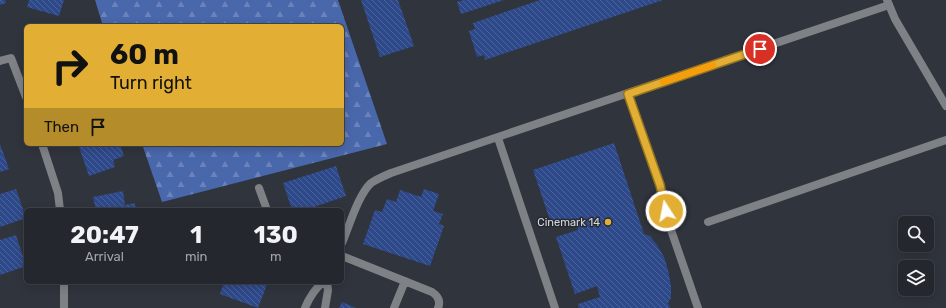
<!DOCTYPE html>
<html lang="en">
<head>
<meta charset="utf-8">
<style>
	body { margin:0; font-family:Rubik,sans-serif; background:#2c2f35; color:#f1f3f6; height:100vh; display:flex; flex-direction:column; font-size:15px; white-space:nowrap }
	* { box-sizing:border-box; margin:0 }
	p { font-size:13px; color:#a3a5aa }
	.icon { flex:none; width:22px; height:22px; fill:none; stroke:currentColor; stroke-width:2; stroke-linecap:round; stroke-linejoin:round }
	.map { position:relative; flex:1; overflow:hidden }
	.side { position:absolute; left:24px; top:208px; width:320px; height:76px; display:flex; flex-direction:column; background:#24272d; border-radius:6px; box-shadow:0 2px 10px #0003,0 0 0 1px #414449 }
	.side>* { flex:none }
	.hud { position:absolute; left:24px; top:24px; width:320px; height:122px; border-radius:6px; box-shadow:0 2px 10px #0003,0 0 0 1px #414449; background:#e2af34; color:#111; overflow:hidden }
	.fabs { position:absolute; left:898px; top:216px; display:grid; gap:8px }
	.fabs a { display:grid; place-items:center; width:36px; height:36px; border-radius:6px; background:#24272d; box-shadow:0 2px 10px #0003,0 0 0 1px #414449; font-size:20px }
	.pin { position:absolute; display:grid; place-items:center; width:34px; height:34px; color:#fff; margin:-17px; border:2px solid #fff; border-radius:50%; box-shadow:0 1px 4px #0007 }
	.me { position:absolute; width:44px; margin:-22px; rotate:349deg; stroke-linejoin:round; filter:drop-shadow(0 0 3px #0008) }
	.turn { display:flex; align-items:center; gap:14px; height:84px; padding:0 20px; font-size:18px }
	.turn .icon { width:52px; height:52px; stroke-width:2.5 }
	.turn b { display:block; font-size:28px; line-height:34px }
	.then { display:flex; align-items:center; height:38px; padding:0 20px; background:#0003; gap:8px; font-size:15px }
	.eta { display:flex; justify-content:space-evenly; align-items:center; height:68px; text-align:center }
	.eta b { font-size:24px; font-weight:700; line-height:28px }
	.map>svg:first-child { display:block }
	.forest { fill:url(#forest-firs) }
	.building { fill:url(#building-back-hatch) }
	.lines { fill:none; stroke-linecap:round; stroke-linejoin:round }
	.service { stroke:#7e8185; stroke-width:8 }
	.minor { stroke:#7e8185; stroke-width:8 }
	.route-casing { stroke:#937222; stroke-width:10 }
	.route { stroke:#e2af34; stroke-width:7 }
	.slow { stroke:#f59e0b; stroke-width:7 }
	.poi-dot { fill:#e2af34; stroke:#262a31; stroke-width:1.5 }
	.labels { text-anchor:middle; stroke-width:3; stroke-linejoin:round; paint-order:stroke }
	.poi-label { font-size:11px; fill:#d6d8dd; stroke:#262a31; text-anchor:end }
</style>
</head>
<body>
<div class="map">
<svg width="946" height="308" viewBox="0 0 946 308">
	<defs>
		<pattern id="forest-firs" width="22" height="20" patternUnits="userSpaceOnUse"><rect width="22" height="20" fill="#4967ab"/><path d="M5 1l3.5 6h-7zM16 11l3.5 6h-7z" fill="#6b83ba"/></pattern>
		<pattern id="building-back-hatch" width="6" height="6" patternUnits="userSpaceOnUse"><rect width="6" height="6" fill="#2e498a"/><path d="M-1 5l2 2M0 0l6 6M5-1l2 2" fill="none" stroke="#4c629a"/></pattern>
	</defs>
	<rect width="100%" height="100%" fill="#30343c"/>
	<path class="forest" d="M95,0H338L387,144L162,202L142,144H342V26H103Z"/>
	<path class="building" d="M0,0H5L6,3L0,5Z
		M29,0H64L59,16L27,7Z
		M361,0H398L414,46L380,57Z
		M464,0H504L461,14L457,2Z
		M540,0H663L485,60L484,55L477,57L469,31L475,29L473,23Z
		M614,143L644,234L650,236L657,245L664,257L668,270L671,286V298L668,303L670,308H579L578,304L600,297L597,286L575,294L556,237L578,230L574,219L552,226L533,170Z
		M0,144L9,169L0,172Z
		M78,144H120L124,156L113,160L115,167L89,176Z
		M336,166L346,196L311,208L312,210H292L283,183Z
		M16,189L26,218L0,227V194Z
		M424,189L439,194L433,211L443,214L439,224L444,226L430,266L363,244L375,210L382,212L387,199L396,202L400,190L421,197Z
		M123,191L125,205L135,203L136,210H96L93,197Z
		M16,235L26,266L0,275V240Z
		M224,282H268L258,308L220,294Z
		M342,302L356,308H339Z"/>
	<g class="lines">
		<path class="service" d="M628,94L660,185L670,227L698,308
			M498,138L555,308
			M259,188L267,210
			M708,222L946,140
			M342,243C349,227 358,195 371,183C377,179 384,176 391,173L889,5
			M342,256L432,292C438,296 441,301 438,308
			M305,308C309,298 315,289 323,282
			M325,308L328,290L327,282
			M394,308L405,281"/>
		<path class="minor" d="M887,0L895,19L946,106
			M0,61L11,58L26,97
			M42,144L58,193L60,210
			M64,282V308"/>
	</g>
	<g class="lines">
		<g class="route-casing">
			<path id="route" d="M666,211L660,185L628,94L760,49"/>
		</g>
		<use href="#route" class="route"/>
		<path class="slow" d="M663,82L713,65"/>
	</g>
	<circle class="poi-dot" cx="608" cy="222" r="4"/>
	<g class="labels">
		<g class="poi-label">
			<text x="600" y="226">Cinemark 14</text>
		</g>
	</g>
</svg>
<div class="fabs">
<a><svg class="icon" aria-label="search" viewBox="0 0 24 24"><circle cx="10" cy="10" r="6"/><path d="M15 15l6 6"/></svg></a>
<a><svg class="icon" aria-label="layers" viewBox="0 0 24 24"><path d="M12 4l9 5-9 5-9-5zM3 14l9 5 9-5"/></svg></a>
</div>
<div class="pin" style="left:760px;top:49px;background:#d93025"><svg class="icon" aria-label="arrive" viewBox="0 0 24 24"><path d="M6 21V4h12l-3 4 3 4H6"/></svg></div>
<svg class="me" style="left:666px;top:211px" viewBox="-20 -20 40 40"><circle r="17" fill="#e2af34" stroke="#fff" stroke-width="3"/><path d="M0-11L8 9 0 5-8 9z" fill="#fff"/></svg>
<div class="hud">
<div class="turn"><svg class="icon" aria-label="right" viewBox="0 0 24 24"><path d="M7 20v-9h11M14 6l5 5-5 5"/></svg><div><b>60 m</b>Turn right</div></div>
<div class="then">Then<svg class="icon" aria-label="arrive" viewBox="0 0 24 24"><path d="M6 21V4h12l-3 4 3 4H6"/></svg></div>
</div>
<section class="side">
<div class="eta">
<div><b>20:47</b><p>Arrival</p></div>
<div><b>1</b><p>min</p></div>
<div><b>130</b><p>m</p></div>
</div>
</section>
</div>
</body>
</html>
